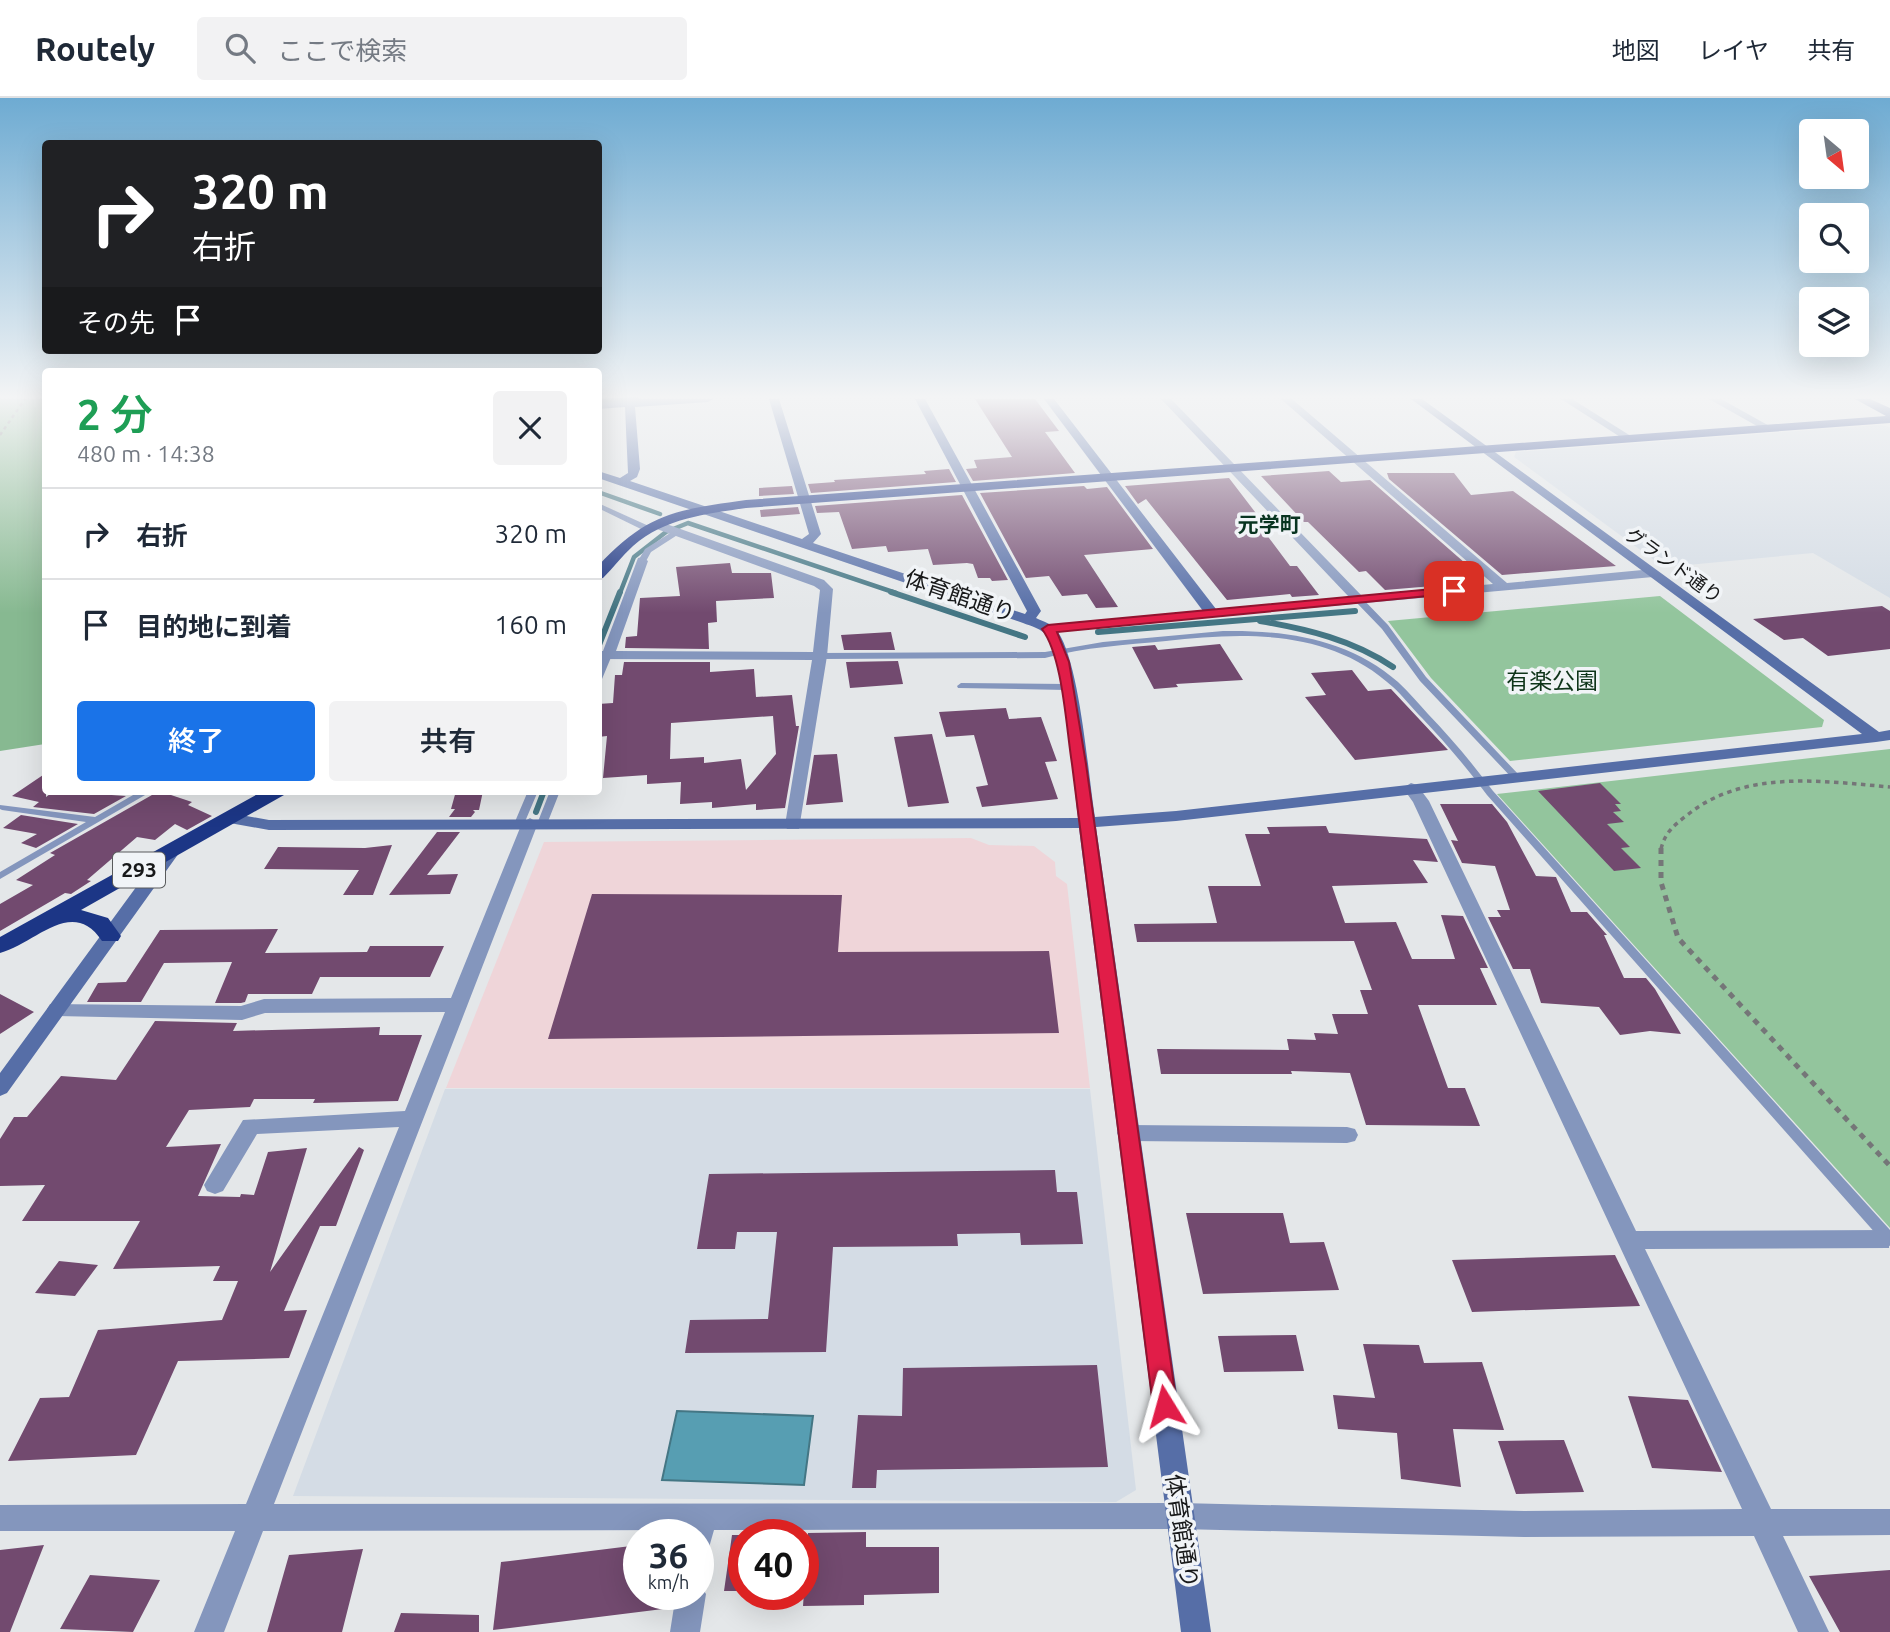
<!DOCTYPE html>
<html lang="ja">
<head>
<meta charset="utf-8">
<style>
	body { margin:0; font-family:Ubuntu,"Noto Sans JP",sans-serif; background:#f2f2f3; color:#1f2937; height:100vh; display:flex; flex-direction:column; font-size:26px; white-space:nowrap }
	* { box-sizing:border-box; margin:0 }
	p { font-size:23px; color:#747a83 }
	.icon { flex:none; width:38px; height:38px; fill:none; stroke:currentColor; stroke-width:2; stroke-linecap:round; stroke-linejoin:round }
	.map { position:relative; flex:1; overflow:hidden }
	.sheet { position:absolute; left:42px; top:270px; width:560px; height:427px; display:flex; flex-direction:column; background:#fff; border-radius:7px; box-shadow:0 7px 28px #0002 }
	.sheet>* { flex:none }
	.banner { position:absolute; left:42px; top:42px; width:560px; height:214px; border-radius:7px; box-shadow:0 7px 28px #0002; background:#202124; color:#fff; overflow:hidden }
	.needle { width:46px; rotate:151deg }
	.tools { position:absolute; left:1799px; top:21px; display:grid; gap:14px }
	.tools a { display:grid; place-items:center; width:70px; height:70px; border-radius:7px; background:#fff; box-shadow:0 7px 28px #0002; font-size:35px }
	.speed { position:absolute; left:623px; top:1421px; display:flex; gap:14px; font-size:35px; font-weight:700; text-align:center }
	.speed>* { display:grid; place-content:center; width:91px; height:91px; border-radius:50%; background:#fff; box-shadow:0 7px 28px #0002; line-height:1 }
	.speed small { font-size:18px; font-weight:400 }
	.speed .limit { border:10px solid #d22; background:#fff; color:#111 }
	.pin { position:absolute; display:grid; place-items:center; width:60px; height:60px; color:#fff; margin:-30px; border-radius:14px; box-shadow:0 4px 10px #0006 }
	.me { position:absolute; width:77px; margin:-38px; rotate:352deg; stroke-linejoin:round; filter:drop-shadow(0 0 5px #0008) }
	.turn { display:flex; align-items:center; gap:24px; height:147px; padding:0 35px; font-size:32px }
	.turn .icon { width:91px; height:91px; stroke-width:2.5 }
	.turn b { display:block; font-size:49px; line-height:60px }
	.then { display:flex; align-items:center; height:66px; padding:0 35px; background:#0003; gap:14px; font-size:26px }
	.round { display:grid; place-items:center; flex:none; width:74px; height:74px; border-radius:7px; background:#f2f2f3 }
	.summary { display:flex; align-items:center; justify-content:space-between; height:119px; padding:0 35px }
	h1 { font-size:42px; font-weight:600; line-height:52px; color:#1e9e55 }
	.action { display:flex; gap:14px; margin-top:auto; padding:14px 35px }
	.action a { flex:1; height:80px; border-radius:7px; background:#1a73e8; color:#fff; font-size:28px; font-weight:600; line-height:80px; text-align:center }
	.action a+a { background:#f2f2f3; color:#1f2937 }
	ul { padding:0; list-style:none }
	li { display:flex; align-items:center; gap:21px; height:91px; padding:0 35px; border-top:2px solid #e0e1e3 }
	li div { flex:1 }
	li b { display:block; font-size:26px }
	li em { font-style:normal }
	header { display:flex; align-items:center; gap:42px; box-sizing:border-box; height:98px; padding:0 35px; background:#fff; border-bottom:2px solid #e0e1e3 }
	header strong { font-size:33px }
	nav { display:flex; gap:38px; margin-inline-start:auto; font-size:24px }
	.search { width:490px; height:63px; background:#f2f2f3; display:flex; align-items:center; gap:18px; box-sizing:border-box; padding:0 24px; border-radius:7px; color:#747a83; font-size:26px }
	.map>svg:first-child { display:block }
	.commercial { fill:#efd5d9 }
	.built { fill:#d4dce5 }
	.green { fill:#93c59d }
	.forest { fill:#87b991 }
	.water { fill:#579eb2; stroke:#447684; stroke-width:2 }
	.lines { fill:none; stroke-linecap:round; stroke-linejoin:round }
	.stream-far1 { stroke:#447684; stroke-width:4.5 }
	.stream { stroke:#447684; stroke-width:6 }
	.building { fill:#724a6f; fill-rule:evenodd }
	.path-far2 { stroke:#757678; stroke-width:2.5; stroke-dasharray:3.5 3.5; stroke-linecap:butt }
	.path-far1 { stroke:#757678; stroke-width:3.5; stroke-dasharray:4.5 4.5; stroke-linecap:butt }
	.path { stroke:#757678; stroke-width:5; stroke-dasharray:6 6; stroke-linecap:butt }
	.lane { fill:#8496bd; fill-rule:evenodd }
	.street { fill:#8496bd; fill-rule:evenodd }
	.secondary { fill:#566ea7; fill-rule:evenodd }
	.highway { fill:#1c3686; fill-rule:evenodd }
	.route { fill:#e11d48; stroke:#92132f; stroke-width:2 }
	.labels { text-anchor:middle; stroke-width:7; stroke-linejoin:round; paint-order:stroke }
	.far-street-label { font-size:19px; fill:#18191a; stroke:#f1f4f7 }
	.far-quarter-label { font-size:21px; font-weight:bold; fill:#083420; stroke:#f1f4f7 }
	.shield { fill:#f1f4f7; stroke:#595b5c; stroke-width:2 }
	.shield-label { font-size:21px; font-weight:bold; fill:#18191a }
	.street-label { font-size:23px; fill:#18191a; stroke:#f1f4f7 }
	.park-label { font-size:23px; fill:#0e3419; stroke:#f1f4f7 }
</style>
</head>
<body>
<header>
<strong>Routely</strong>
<div class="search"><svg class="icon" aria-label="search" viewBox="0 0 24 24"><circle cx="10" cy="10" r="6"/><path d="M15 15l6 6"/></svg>ここで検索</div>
<nav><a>地図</a><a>レイヤ</a><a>共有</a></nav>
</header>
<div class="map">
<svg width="1890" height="1534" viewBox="0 0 1890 1534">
	<rect width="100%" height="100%" fill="#e4e7e9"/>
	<path class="commercial" d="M971,740L989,747L1034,748L1055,764L1056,778L1067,786L1090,990H446L544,744Z"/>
	<path class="built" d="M1880,327L1890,329V500L1813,455L1677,468L1654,462L1514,359L1516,354Z
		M445,991H1090L1136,1392L1116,1404L293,1398Z"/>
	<path class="green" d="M1660,498L1824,622L1822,629L1510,663L1431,580L1388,523Z
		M1890,651V1130L1497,696Z"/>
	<path class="forest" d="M0,301H46L45,646L0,653Z"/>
	<path class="water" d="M677,1313L813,1318L804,1387L662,1382Z"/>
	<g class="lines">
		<path class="stream-far1" d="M598,303L637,301
			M598,394L660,416
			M620,495L634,459L666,434L688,425L896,495"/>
		<path class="stream" d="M891,494L1025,539
			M1260,523C1307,531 1353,542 1393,569
			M1098,534L1355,513
			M599,547L620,494
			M536,714L544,693"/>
	</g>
	<path class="building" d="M975,301H1035L1059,333L1045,334L1075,375L973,383L966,371L977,370L974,362L1012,359Z
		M949,371L956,384L811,395L808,386L835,384L834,382L926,376L924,373Z
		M1329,373L1341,384L1370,382L1481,479L1464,481L1469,485L1385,492L1366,473L1359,474L1308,424H1304L1261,378Z
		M1387,375H1454L1471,397L1513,393L1616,468L1502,477L1389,381Z
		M1229,380L1265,427L1260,428L1290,468H1297L1319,497L1292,499L1290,496L1227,502L1146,401L1138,406L1125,388Z
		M792,388L794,396L759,398V390Z
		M1084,388L1087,391L1107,389L1153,451L1084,457L1118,509L1096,510L1087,496L1062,498L1049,478L1026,480L980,395Z
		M962,397L1008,482L992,483L990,480H978L973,466L967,465L933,467L928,451L888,454L886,448L852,451L839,414L817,415L815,408Z
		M798,409L800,416L761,419L760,412Z
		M730,465L732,475H771L774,500L716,503L717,524L708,525L709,551L625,550L626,539L637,538L640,500L680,498L676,469Z
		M1882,508L1890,513V551L1828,558L1803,540L1784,542L1753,521Z
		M891,534L895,552H844L841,537Z
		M1220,546L1243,582L1176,586L1178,589L1154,591L1132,549L1155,547L1158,552Z
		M898,563L903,586L850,590L846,564Z
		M624,564H710V574L754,571L756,599L792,597L796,628H799L785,710L756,712V706L712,710V704L680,706L681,684L647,686V677L603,680L607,638L598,639V606L613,605L615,577H622ZM773,618L776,656L746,692L741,661L704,665V659L670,661L671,625Z
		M1352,572L1368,593L1391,591L1448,652L1355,662L1305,599L1326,597L1311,575Z
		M1006,610L1009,621L1041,619L1057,663L1045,664L1058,701L982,709L976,689L988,687L974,637L946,639L939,614Z
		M932,636L949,705L908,709L894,639Z
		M837,656L843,704L806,707L814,657Z
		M46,675V699L54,693L126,698L94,716L33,709L39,704L12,698Z
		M1600,685L1621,706H1615L1621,713L1613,714L1624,724L1607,726L1630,749L1621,750L1641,770L1614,773L1538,693Z
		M159,693L192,704L188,707L212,718L187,732L175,726L155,742L137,739L87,782L91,783L71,796L65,795L0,833V806L33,787L16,782L55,757L50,755Z
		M456,693H483L479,712H473L475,714L471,719H449L455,711H451Z
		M1440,706H1492L1507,724L1536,778L1556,779L1571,814H1587L1607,837H1604L1624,880H1646L1655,891L1681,936L1650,933L1620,937L1599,909L1541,905L1530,871H1513L1488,819H1501L1497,812H1510L1495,768L1462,765L1451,742L1458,743Z
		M21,717L78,726L36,750L21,745L37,736L3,730Z
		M1326,728L1329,735L1427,741L1438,764L1413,762L1428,785L1332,788L1345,825L1396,824L1412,861H1455L1441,817L1463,818L1488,870H1480L1497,907H1418L1448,990H1465L1480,1028L1366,1027L1350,975L1291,973L1292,976H1161L1157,951L1289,952L1287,941L1316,942L1314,935L1338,936L1332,916H1368L1360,892H1372L1354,843L1137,844L1134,826L1217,825L1208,788H1261L1245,736H1270L1267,729Z
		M437,734H460L427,777L458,776L450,796L389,797Z
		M392,747L373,797H343L359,772L264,771L278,749L365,750Z
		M592,796L842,797L838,854L1049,853L1059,935L548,941Z
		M278,831L265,855L367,854L370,848H444L430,879H320L312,896H248L245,904L241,905H215L232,864L164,865L141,904H87L98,885L126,884L160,832Z
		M0,896L34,914L0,936Z
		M155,923L237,925L233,933L380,929L379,937H422L398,1003L313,1005L315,1001H254L250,1009L189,1012L166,1049L221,1046L198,1098L240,1099L241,1096L254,1097L268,1054L307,1050L270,1174L359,1049L364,1052L336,1128H320L284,1213L307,1212L289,1260L178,1263L136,1357L8,1363L40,1300L69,1299L98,1232L222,1222L238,1183H213L220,1168L113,1171L140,1123H22L45,1087L0,1088V1041L14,1019H27L61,978L116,982Z
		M1055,1072L1057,1094H1077L1083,1146L1021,1147L1020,1135L957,1136L958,1148L833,1149L826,1254L685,1255L690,1222L768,1221L777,1134H737L735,1151H697L709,1076Z
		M1186,1115H1283L1290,1145L1324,1144L1339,1192L1203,1196Z
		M1615,1157L1640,1208L1472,1214L1452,1162Z
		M59,1163L98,1167L75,1198L35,1195Z
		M1296,1237L1304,1273L1224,1274L1218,1238Z
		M1363,1246L1419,1247L1424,1265L1482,1264L1504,1332L1453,1331L1461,1389L1401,1381L1397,1335L1338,1331L1333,1297L1375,1300Z
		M1097,1267L1108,1369L877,1372L876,1390H852L858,1317L902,1318L903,1270Z
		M1628,1298L1688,1302L1722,1374L1652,1370Z
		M1564,1342L1584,1394L1516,1396L1498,1343Z
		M866,1434V1449H939V1495L864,1497V1507L803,1508L808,1435Z
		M732,1437H744V1493H724Z
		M44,1447L10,1534H0V1452Z
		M639,1447V1496H673L671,1510L493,1532L501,1464Z
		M363,1451L342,1534H267L289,1457Z
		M1890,1472V1534H1840L1809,1478Z
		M90,1477L160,1482L133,1534L60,1531Z
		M401,1515L479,1517V1534H394Z"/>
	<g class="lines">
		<path class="path-far2" d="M0,337L25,301"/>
		<path class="path-far1" d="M1661,751C1665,735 1673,728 1686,718C1743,671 1822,683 1890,689"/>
		<path class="path" d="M1661,750V784L1678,840L1890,1068"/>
		<path class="lane" d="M598,405L651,429L652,431L645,433L598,410Z
			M675,432L682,434L651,454L645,465H639L638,463L645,451Z
			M1355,499H1361L1388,527L1426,579L1519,677L1521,679L1519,681H1513L1420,583L1382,531L1355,503Z
			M1223,533C1287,532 1349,541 1398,584C1409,594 1418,605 1428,616C1451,640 1473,666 1493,693L1890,1132V1148L1885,1146L1487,697C1467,670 1445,644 1422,620C1412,610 1403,598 1393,589C1330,531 1245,534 1166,543C1125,547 1085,549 1045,560L820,561L816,558L820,555L1045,554L1103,544Z
			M608,554L612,557L602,581L598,583C598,573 598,560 608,554Z
			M961,585L1066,586L1070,589L1066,592L958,590L957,588Z
			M140,693H152L0,781V774L86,724L2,712L0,711V707L95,719Z
			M528,693H538L524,726L523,728H515L514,726Z
			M550,693H560L547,726L546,728H538L537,726Z"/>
		<path class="street" d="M1161,301H1171L1362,498L1493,486L1281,301H1292L1507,485L1653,471L1659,475L1653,479L1043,534V528L1048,527L1349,499Z
			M1561,301H1572L1634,340L1625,342Z
			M1709,301H1721L1773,330L1764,332Z
			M658,423L824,482L833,491L827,558L799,731H787L785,727L812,562L598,561V553H603L638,460L642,459L648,463L616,553L813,554L820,492L814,488L654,430V424Z
			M1411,685L1417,687L1429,703L1636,1133L1890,1132L1889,1150L1645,1151L1771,1411H1890V1437L1783,1438L1829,1534H1798L1754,1438L1524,1439L1180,1431L714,1432L708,1453L698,1457V1437H685L686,1432L263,1433L224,1534H194L235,1433H0V1407L246,1406L399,1029L257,1036L223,1093L215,1096L207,1093L204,1087L243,1022L405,1013L445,914L265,915L242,922L57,918L50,916L47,911L50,906L241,908L264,901L451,900L522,725L530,720L538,725L274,1406L1180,1405L1524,1413L1742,1411L1413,704L1403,690Z
			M1128,1027L1347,1029L1355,1031L1358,1037L1355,1043L1347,1045L1128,1043L1120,1041L1117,1035L1120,1029Z
			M698,1484L706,1496L700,1534H670L676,1496H698Z"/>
		<path class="secondary" d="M625,301H713L708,304L635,309L640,371L637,379L630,383L802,441L809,436L769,301H779L821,436L813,445L1025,516L1027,513L915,301H925L1041,513L1036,520C1044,524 1053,526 1058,534C1080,567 1088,676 1095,719L1176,713L1862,636L1411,301H1422L1879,634L1890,632V642L1876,644L1176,723L1096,729L1211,1534H1181L1079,730L269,732L224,724L222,720L230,715L269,722L1078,720C1073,683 1065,564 1047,538C1042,531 1031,528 1023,525L598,380V373L620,380L628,375L625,309L598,311V305L625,303Z
			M1044,301H1054L1216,511V517H1206Z
			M170,750L179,755L7,995L0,998V975L164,751Z"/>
		<path class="highway" d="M1855,301H1870L1890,310V325L746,410C706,416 665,420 633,448C622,458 613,470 603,480L598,481V468C648,414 677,412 746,402L1886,318Z
			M263,693H287L284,697L81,812L108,820L121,838L118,843H102C72,798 35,846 0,855V839Z"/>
	</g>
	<linearGradient id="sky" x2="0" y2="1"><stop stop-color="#6eabd2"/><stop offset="0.58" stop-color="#f3f4f5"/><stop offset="1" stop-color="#f3f4f5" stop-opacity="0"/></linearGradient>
	<rect width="1890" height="515" fill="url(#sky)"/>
	<path class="route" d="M1454,489L1460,493L1459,495L1057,534L1069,564L1086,666L1177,1308L1173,1316L1165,1319L1157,1316L1153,1308L1072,666C1066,629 1063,559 1042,531L1048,527Z"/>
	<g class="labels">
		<g class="far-street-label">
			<text transform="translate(1674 467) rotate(36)" y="7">グランド通り</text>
		</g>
		<g class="far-quarter-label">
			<text x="1269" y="434">元学町</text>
		</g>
		<rect class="shield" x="113" y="754.5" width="52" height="35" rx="5"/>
		<g class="shield-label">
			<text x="139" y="779">293</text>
		</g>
		<g class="street-label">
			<text transform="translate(960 498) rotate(19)" y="8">体育館通り</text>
			<text transform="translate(1182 1433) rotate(82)" y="8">体育館通り</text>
		</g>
		<g class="park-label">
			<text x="1552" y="591">有楽公園</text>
		</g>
	</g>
</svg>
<div class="tools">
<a><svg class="needle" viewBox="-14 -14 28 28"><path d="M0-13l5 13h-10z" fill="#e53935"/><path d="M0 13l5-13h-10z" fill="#747a83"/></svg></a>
<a><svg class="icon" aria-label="search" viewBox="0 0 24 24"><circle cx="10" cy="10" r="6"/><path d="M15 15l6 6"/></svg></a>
<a><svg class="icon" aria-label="layers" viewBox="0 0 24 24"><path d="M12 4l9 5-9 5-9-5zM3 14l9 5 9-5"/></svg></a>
</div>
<div class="speed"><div>36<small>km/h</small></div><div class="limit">40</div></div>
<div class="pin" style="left:1454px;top:493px;background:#d93025"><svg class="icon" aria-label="arrive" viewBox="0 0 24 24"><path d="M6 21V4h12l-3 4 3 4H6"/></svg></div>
<svg class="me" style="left:1165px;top:1308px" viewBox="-20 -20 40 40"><path d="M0-17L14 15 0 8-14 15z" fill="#e11d48" stroke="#fff" stroke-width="4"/></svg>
<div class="banner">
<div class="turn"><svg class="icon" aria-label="right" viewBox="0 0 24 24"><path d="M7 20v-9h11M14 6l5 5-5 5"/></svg><div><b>320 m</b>右折</div></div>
<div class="then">その先<svg class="icon" aria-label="arrive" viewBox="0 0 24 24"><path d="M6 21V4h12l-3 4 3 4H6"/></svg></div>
</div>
<section class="sheet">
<div class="summary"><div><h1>2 分</h1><p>480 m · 14:38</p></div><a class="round"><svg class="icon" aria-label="close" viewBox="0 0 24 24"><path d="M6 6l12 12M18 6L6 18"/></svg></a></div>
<ul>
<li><svg class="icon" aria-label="right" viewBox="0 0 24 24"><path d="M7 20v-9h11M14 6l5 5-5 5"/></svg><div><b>右折</b></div><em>320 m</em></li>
<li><svg class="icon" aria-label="arrive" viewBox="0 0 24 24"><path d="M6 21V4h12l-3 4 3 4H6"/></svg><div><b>目的地に到着</b></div><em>160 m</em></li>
</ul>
<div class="action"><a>終了</a><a>共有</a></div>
</section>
</div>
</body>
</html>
